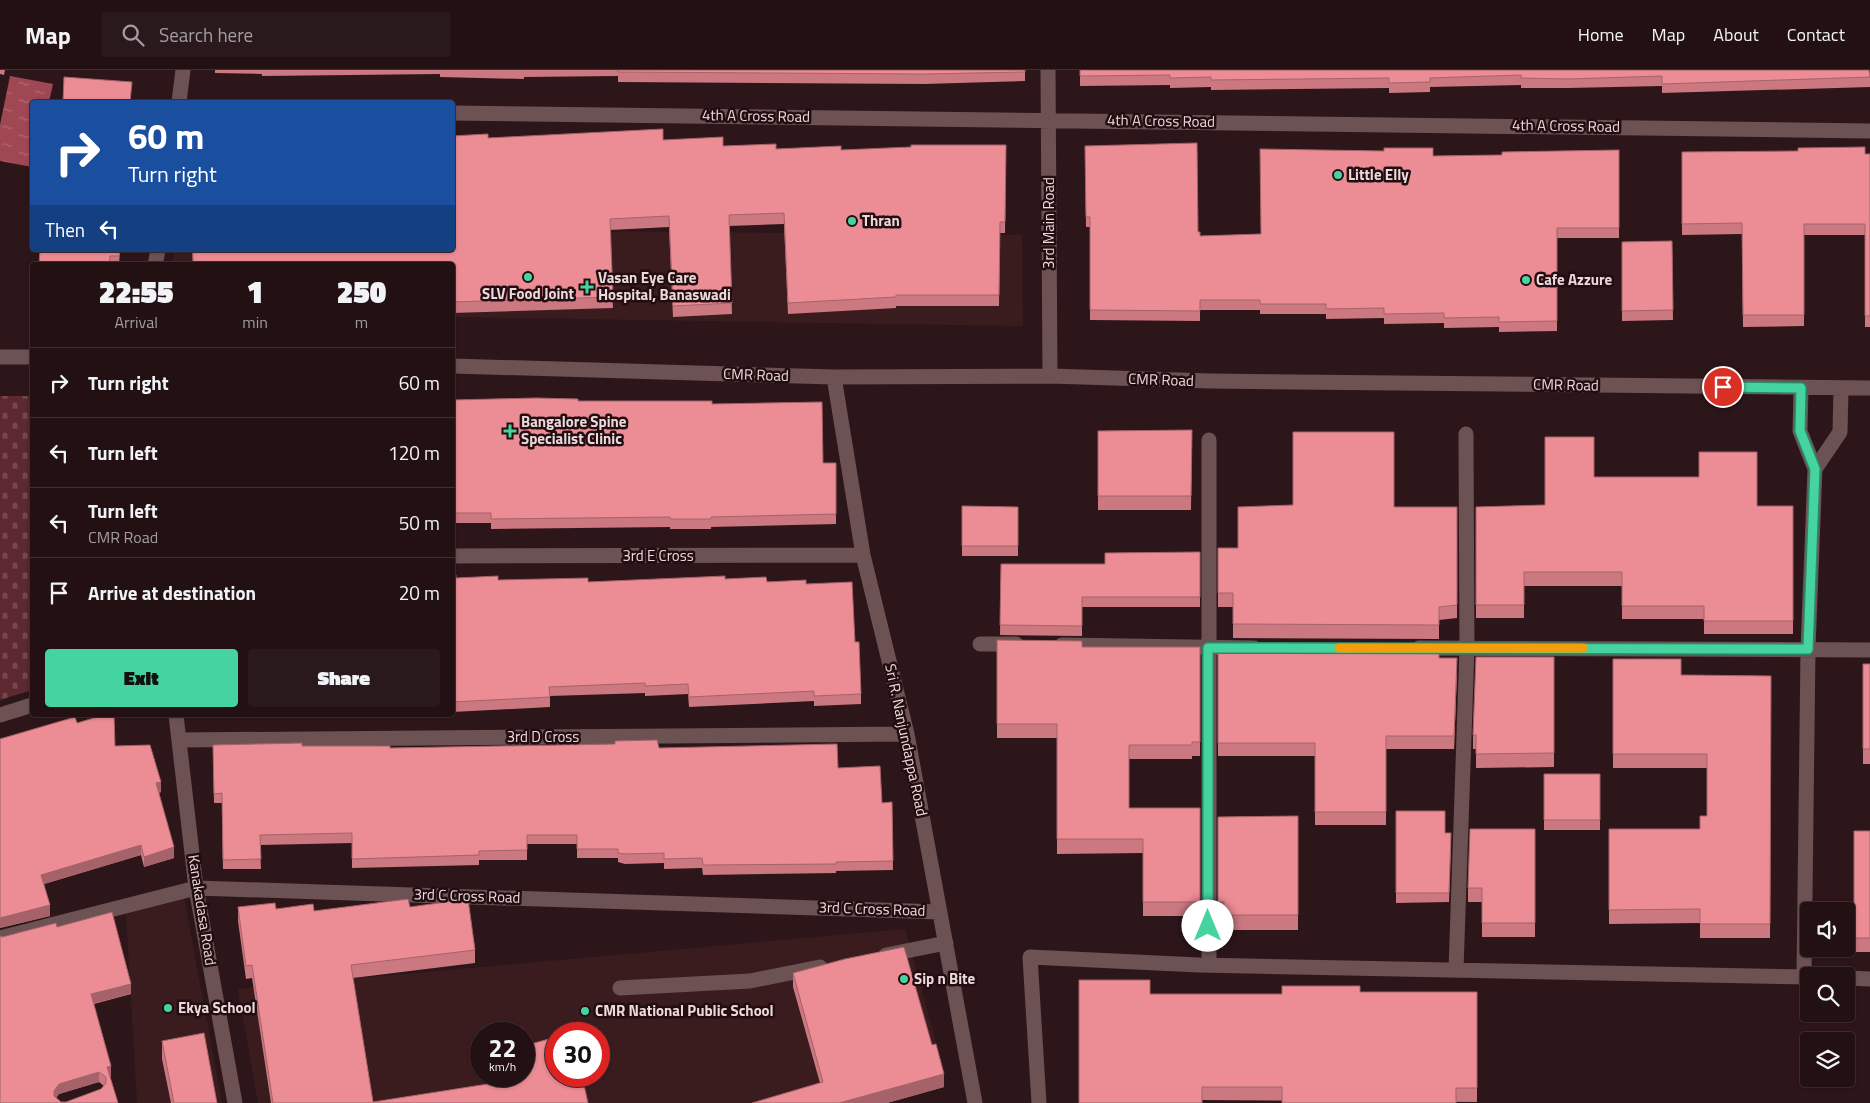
<!DOCTYPE html>
<html lang="en">
<head>
<meta charset="utf-8">
<style>
	body { margin:0; font-family:"Titillium Web",sans-serif; background:#2a191c; color:#f1f3f6; height:100vh; display:flex; flex-direction:column; font-size:19px; white-space:nowrap }
	* { box-sizing:border-box; margin:0 }
	p { font-size:16px; color:#a29da0 }
	.icon { flex:none; width:28px; height:28px; fill:none; stroke:currentColor; stroke-width:2; stroke-linecap:round; stroke-linejoin:round }
	.map { position:relative; flex:1; overflow:hidden }
	.sheet { position:absolute; left:30px; top:192px; width:425px; height:455px; display:flex; flex-direction:column; background:#221013; border-radius:5px; box-shadow:0 1px 4px #0004,0 0 0 1px #3f3033 }
	.sheet>* { flex:none }
	.banner { position:absolute; left:30px; top:30px; width:425px; height:152px; border-radius:5px; box-shadow:0 1px 4px #0004,0 0 0 1px #3f3033; background:#1a4fa0; color:#fff; overflow:hidden }
	.fabs { position:absolute; left:1800px; top:832px; display:grid; gap:10px }
	.fabs a { display:grid; place-items:center; width:55px; height:55px; border-radius:5px; background:#221013; box-shadow:0 1px 4px #0004,0 0 0 1px #3f3033; font-size:25px }
	.speed { position:absolute; left:470px; top:952px; display:flex; gap:10px; font-size:25px; font-weight:700; text-align:center }
	.speed>* { display:grid; place-content:center; width:65px; height:65px; border-radius:50%; background:#221013; box-shadow:0 1px 4px #0004,0 0 0 1px #3f3033; line-height:1 }
	.speed small { font-size:12px; font-weight:400 }
	.speed .limit { border:8px solid #d22; background:#fff; color:#111 }
	.pin { position:absolute; display:grid; place-items:center; width:42px; height:42px; color:#fff; margin:-21px; border:2px solid #fff; border-radius:50%; box-shadow:0 1px 5px #0007 }
	.me { position:absolute; width:55px; margin:-28px; rotate:0deg; stroke-linejoin:round; filter:drop-shadow(0 0 4px #0008) }
	.turn { display:flex; align-items:center; gap:18px; height:105px; padding:0 15px; font-size:22px }
	.turn .icon { width:65px; height:65px; stroke-width:2.5 }
	.turn b { display:block; font-size:35px; line-height:42px }
	.then { display:flex; align-items:center; height:48px; padding:0 15px; background:#0003; gap:10px; font-size:19px }
	.eta { display:flex; justify-content:space-evenly; align-items:center; height:85px; text-align:center }
	.eta b { font-size:30px; font-weight:800; line-height:35px }
	.cta { display:flex; gap:10px; margin-top:auto; padding:10px 15px }
	.cta a { flex:1; height:58px; border-radius:5px; background:#45d49f; color:#111; font-size:20px; font-weight:800; line-height:58px; text-align:center }
	.cta a+a { background:#2a191c; color:#f1f3f6 }
	ul { padding:0; list-style:none }
	li { display:flex; align-items:center; gap:15px; height:70px; padding:0 15px; border-top:1px solid #3f3033 }
	li div { flex:1 }
	li b { display:block; font-size:19px }
	li em { font-style:normal }
	header { display:flex; align-items:center; gap:30px; box-sizing:border-box; height:70px; padding:0 25px; background:#221013; border-bottom:1px solid #3f3033 }
	header strong { font-size:24px }
	nav { display:flex; gap:28px; margin-inline-start:auto; font-size:18px }
	.search { width:350px; height:45px; background:#2a191c; display:flex; align-items:center; gap:12px; box-sizing:border-box; padding:0 18px; border-radius:5px; color:#a29da0; font-size:19px }
	.map>svg:first-child { display:block }
	.built { fill:#3a1c1f; fill-rule:evenodd }
	.cemetery { fill:url(#cemetery-stones) }
	.water { fill:url(#water-ripples) }
	.lines { fill:none; stroke-linecap:round; stroke-linejoin:round }
	.minor { stroke:#6d5254; stroke-width:15 }
	.wall { fill:#cb7880; fill-rule:evenodd }
	.shaded-wall { fill:#a56268 }
	.building { fill:#ec8c95; stroke:#a56268; fill-rule:evenodd }
	.route-casing { stroke:#2d8a67; stroke-width:12 }
	.route { stroke:#45d49f; stroke-width:9 }
	.slow { stroke:#f59e0b; stroke-width:9 }
	.poi-dot { fill:#45d49f; stroke:#230d10; stroke-width:2 }
	.labels { text-anchor:middle; stroke-width:5; stroke-linejoin:round; paint-order:stroke }
	.street-label { font-size:15px; fill:#ebdadb; stroke:#230d10 }
	.poi-label { font-size:15px; font-weight:bold; fill:#ebdadb; stroke:#230d10; text-anchor:start }
</style>
</head>
<body>
<header>
<strong>Map</strong>
<div class="search"><svg class="icon" aria-label="search" viewBox="0 0 24 24"><circle cx="10" cy="10" r="6"/><path d="M15 15l6 6"/></svg>Search here</div>
<nav><a>Home</a><a>Map</a><a>About</a><a>Contact</a></nav>
</header>
<div class="map">
<svg width="1870" height="1033" viewBox="0 0 1870 1033">
	<defs>
		<pattern id="cemetery-stones" width="16" height="16" patternUnits="userSpaceOnUse" patternTransform="scale(1.25)"><rect width="16" height="16" fill="#5d282f"/><path d="M2 7V4a2 2 0 0 1 4 0v3zM10 15v-3a2 2 0 0 1 4 0v3z" fill="#74474d"/></pattern>
		<pattern id="water-ripples" width="26" height="14" patternUnits="userSpaceOnUse" patternTransform="scale(1.25)"><rect width="26" height="14" fill="#9f4753"/><path d="M2 4q2-2 4 0t4 0M15 11q2-2 4 0t4 0" fill="none" stroke="#b16a73"/></pattern>
	</defs>
	<rect width="100%" height="100%" fill="#2d1619"/>
	<path class="built" d="M453,160L1022,165L1023,256L453,247L452,195H172L175,180H452Z
		M184,827L222,1033H137L126,844Z
		M905,859L939,983L777,1033H258L238,919ZM481,964H524V1006H481ZM556,964H599V1006H556Z"/>
	<path class="cemetery" d="M0,326H32V620L0,630Z"/>
	<path class="water" d="M10,6L53,14L49,32H32V97L0,91V55Z"/>
	<g class="lines">
		<path class="minor" d="M1048,0L1050,306
			M179,32L183,0
			M452,43L1870,61
			M155,195L158,180
			M0,287H32
			M452,296L834,307L1050,306L1210,311L1870,318
			M834,307L863,485L907,664L975,1033
			M1801,318L1800,361L1815,399L1840,362L1841,319
			M452,486L863,485
			M980,574H1016
			M1062,575L1254,578
			M1419,578L1870,580
			M0,645L32,635
			M176,645L196,818L235,1033
			M179,670L907,664
			M0,868L196,818L940,842
			M886,885L946,873
			M1209,895V370
			M1456,900L1467,578L1466,364
			M1804,907L1808,579L1815,399
			M1846,908L1870,909
			M620,918L750,911L820,897
			M1039,1033L1030,887L1199,895L1809,907"/>
	</g>
	<path class="wall" d="M0,0H5L4,5L0,4Z
		M215,0H1025V11L924,14L618,12V6L524,7V9L440,7V4L262,6V4L215,3Z
		M1080,0L1870,7V17L1662,23V16L1568,18H1521V15L1430,17V22L1389,23V18L1211,20V17L1170,18V15L1080,16Z
		M488,68L663,70L723,76L776,79L841,80L1006,75L1005,163H1000L999,236H896V238L788,244L784,154L729,156L732,244L673,247L669,157L610,160L613,238L452,243V195H193L192,180H452Z
		M1085,76L1198,162L1200,166L1261,164L1433,86L1502,85L1619,80V168H1557V261L1499,262V257L1444,258V253L1384,254V248L1326,249V244H1260V240H1200V251L1090,250V157H1086Z
		M1682,82L1870,84V257H1865V165H1804V256L1743,257L1742,164L1682,165Z
		M1672,171L1673,250L1622,251V172Z
		M120,180L119,195H39Z
		M452,330L712,334L823,393H836V454L711,457V459H670V457L491,459V453H452Z
		M1192,360L1191,440H1098V361Z
		M1594,407L1757,436H1793V564H1704V549H1622V516H1524V548H1476V437L1545,435Z
		M962,436L1018,437V486H962Z
		M1394,437H1457V548L1439,550V569L1233,568V537H1218V478H1238Z
		M1200,482V537H1082V566L1000,565L1001,494H1105Z
		M452,505L456,508L498,510L588,512L725,509L806,514L855,572L861,624V634L814,636V631L689,637L688,624L645,626V623L550,626V637L452,642Z
		M997,570L1082,577H1200V686H1192V689H1129V738H1200V846H1143V783L1057,784V668H997Z
		M1218,578L1439,588L1457,601L1454,679H1386V755H1315V686H1218Z
		M1554,587V697L1476,698V679H1473V665Z
		M1613,589L1681,605L1771,606L1770,868H1700V853L1609,854V759H1700L1707,746V698H1613Z
		M1863,594H1870V694H1863Z
		M77,653L115,676L161,722L159,723L174,788L144,797L141,785L44,814L50,846L0,858Z
		M213,675L390,678H659L838,698L882,733L892,732L893,800L836,801V803L703,805L702,798L664,799V793L625,794L618,792V788H577V774H527V790H479V795L352,798V773L260,775L261,799H223L222,733H214Z
		M1544,704H1600V760H1544Z
		M1396,741L1445,763L1451,773L1449,832L1396,833Z
		M1298,746V860H1223V846H1218V747Z
		M1535,759V867H1482V832H1468V818Z
		M1854,761H1870V882H1854Z
		M238,837L314,841L410,837L475,880V893L353,908L373,1032L517,1010L516,1006H524L588,1033H271L252,908L246,909L238,851Z
		M57,857L131,924L94,934L111,1006L110,1007L118,1033H0L2,867ZM99,1012L104,1016L101,1019L66,1032H61L56,1028L59,1024Z
		M793,903L944,1017L887,1033H752L820,1013L793,917Z
		M1360,922H1477V1032L1202,1030L1150,924H1282Z
		M162,971L217,1033H171L162,989Z"/>
	<path class="shaded-wall" d="M1457,588V601L1454,679V666Z
		M161,712V722L156,724V713Z
		M141,775V785L41,815V805Z
		M174,777V788L144,797V787Z
		M50,835V846L0,858V848Z
		M131,914V924L91,934V924Z
		M111,996V1006L107,1007V997Z
		M99,1002V1012L59,1024L54,1031V1021L59,1014Z
		M944,1004V1017L887,1033H839Z"/>
	<path class="building" d="M618,0H1025V2L924,4L618,2Z
		M1080,0H1869L1870,7L1662,14V6L1568,9L1521,8V5L1430,8V12L1389,13V8L1211,10V7L1170,8V5L1080,6Z
		M64,7L132,12L130,32H63Z
		M663,59V70L723,67V76L776,74V79L841,76V80L911,77V75H1006L1005,152H1000L999,225H896V227L788,233L784,143L729,145L732,233L673,236L669,146L610,149L613,227L452,232V195H193V180H452V66L488,64V68Z
		M1197,73L1198,162H1200V166L1261,164L1260,79L1384,81V78H1433V86L1502,85V82L1619,80V158H1557V251L1499,252V247L1444,248V243L1384,244V238L1326,239V234H1260V230H1200V241L1090,240V147H1086L1085,76Z
		M1865,77V84H1870V246H1865V154H1804V245H1743L1742,153L1682,154V82L1798,81V78Z
		M1672,171L1673,240L1622,241V172Z
		M40,180H120L119,186H110L109,195H39Z
		M536,328L578,329V331H712V334L822,332L823,393H836V444L711,447V449H670V447L491,449V443H452V330Z
		M1192,360L1191,426H1098V361Z
		M1293,362H1394V437H1457V535L1439,537V555L1233,554V523H1218V478H1238V437L1293,435Z
		M1545,367H1594V407H1699V382H1757V436H1793V551H1704V536H1622V502H1524V535H1476V437L1545,435Z
		M962,436L1018,437V476H962Z
		M1200,482V527H1082V556L1000,555L1001,494H1105V483Z
		M452,505H456V508L498,506V510L588,508V512L725,506V509L766,507L767,512L806,510V514L852,512L855,572H859L861,624L814,626V621L689,627L688,614L645,616V613L549,617L550,627L452,632Z
		M997,570L1082,571V577H1200V672H1192V675H1129V738H1200V832H1143V769H1057V654H997Z
		M1233,573L1439,574V588H1457L1454,666H1386V742H1315V673H1218V578H1233Z
		M1476,587H1554V683L1476,684V665H1473Z
		M1613,589H1681V605L1771,606L1770,854H1700V839L1609,840V759H1700V746H1707V684H1613Z
		M1863,594H1870V679H1863Z
		M104,645H114L115,676L150,675L161,712L156,713L174,777L144,787L141,775L41,805L50,835L0,848V669L75,647L77,653Z
		M657,670L659,678L837,674L838,698L880,696L882,733L892,732L893,791L836,792V794L703,795L702,788L664,789V783L625,784L618,783V779H577V765H527V780L479,781V785L352,789V763L260,765L261,789L223,790L222,723L214,724L213,675L302,673V676H390V678L615,674V671Z
		M1544,704H1600V750H1544Z
		M1396,741H1445V763H1451L1449,823H1396Z
		M1298,746V845H1223L1224,832H1218V747Z
		M1470,759H1535V853H1482V818H1468Z
		M1854,761H1870V868H1854Z
		M408,829L410,837L468,829L475,880L351,895L373,1032L520,1009V1006H524V976L556,967V1006H582L588,1033H273L252,895L246,896L238,837L275,833L276,839L313,834L314,841Z
		M112,842L131,914L91,924L111,996L107,997L118,1033H0V866L2,867L56,853L57,857ZM99,1002L106,1007V1013L101,1019L66,1032H61L54,1026V1021L59,1014Z
		M904,877L932,975L936,974L944,1004L839,1033H752L823,1012L793,903L845,889Z
		M1079,910H1150V924H1282V916H1360V922H1477V1018H1456V1033H1282V1017H1202V1033H1079Z
		M204,963L217,1033H174L162,971Z"/>
	<g class="lines">
		<g class="route-casing">
			<path id="route" d="M1208,856V578L1808,579L1815,399L1800,361L1801,318L1723,317"/>
		</g>
		<use href="#route" class="route"/>
		<path class="slow" d="M1339,578H1583"/>
	</g>
	<g class="poi-dot">
		<circle cx="1338" cy="105" r="5"/>
		<circle cx="852" cy="151" r="5"/>
		<circle cx="528" cy="207" r="5"/>
		<circle cx="1526" cy="210" r="5"/>
		<path d="M584.5 209.5h5v5h5v5h-5v5h-5v-5h-5v-5h5z"/>
		<path d="M507.5 353.5h5v5h5v5h-5v5h-5v-5h-5v-5h5z"/>
		<circle cx="904" cy="909" r="5"/>
		<circle cx="168" cy="938" r="5"/>
		<circle cx="585" cy="941" r="5"/>
	</g>
	<g class="labels">
		<g class="street-label">
			<text transform="translate(756 46) rotate(1)" y="5">4th A Cross Road</text>
			<text transform="translate(1161 51) rotate(1)" y="5">4th A Cross Road</text>
			<text transform="translate(1566 56) rotate(1)" y="5">4th A Cross Road</text>
			<text transform="translate(1049 153) rotate(-90)" y="5">3rd Main Road</text>
			<text transform="translate(756 305) rotate(2)" y="5">CMR Road</text>
			<text transform="translate(1161 310) rotate(2)" y="5">CMR Road</text>
			<text transform="translate(1566 315) rotate(1)" y="5">CMR Road</text>
			<text x="658" y="491">3rd E Cross</text>
			<text x="543" y="672">3rd D Cross</text>
			<text transform="translate(906 670) rotate(78)" y="5">Sri R. Nanjundappa Road</text>
			<text transform="translate(467 826) rotate(2)" y="5">3rd C Cross Road</text>
			<text transform="translate(872 839) rotate(2)" y="5">3rd C Cross Road</text>
			<text transform="translate(202 840) rotate(81)" y="5">Kanakadasa Road</text>
		</g>
		<g class="poi-label">
			<text x="1348" y="110">Little Elly</text>
			<text x="862" y="156">Thran</text>
			<text x="598" y="213">Vasan Eye Care<tspan x="598" dy="17">Hospital, Banaswadi</tspan></text>
			<text x="1536" y="215">Cafe Azzure</text>
			<text x="528" y="229" text-anchor="middle">SLV Food Joint</text>
			<text x="521" y="357">Bangalore Spine<tspan x="521" dy="17">Specialist Clinic</tspan></text>
			<text x="914" y="914">Sip n Bite</text>
			<text x="178" y="943">Ekya School</text>
			<text x="595" y="946">CMR National Public School</text>
		</g>
	</g>
</svg>
<div class="fabs">
<a><svg class="icon" aria-label="sound" viewBox="0 0 24 24"><path d="M4 9h4l5-4v14l-5-4H4zM17 9q2 3 0 6"/></svg></a>
<a><svg class="icon" aria-label="search" viewBox="0 0 24 24"><circle cx="10" cy="10" r="6"/><path d="M15 15l6 6"/></svg></a>
<a><svg class="icon" aria-label="layers" viewBox="0 0 24 24"><path d="M12 4l9 5-9 5-9-5zM3 14l9 5 9-5"/></svg></a>
</div>
<div class="speed"><div>22<small>km/h</small></div><div class="limit">30</div></div>
<div class="pin" style="left:1723px;top:317px;background:#d93025"><svg class="icon" aria-label="arrive" viewBox="0 0 24 24"><path d="M6 21V4h12l-3 4 3 4H6"/></svg></div>
<svg class="me" style="left:1208px;top:856px" viewBox="-20 -20 40 40"><circle r="19" fill="#fff"/><path d="M0-13L10 11 0 6-10 11z" fill="#45d49f"/></svg>
<div class="banner">
<div class="turn"><svg class="icon" aria-label="right" viewBox="0 0 24 24"><path d="M7 20v-9h11M14 6l5 5-5 5"/></svg><div><b>60 m</b>Turn right</div></div>
<div class="then">Then<svg class="icon" aria-label="left" viewBox="0 0 24 24"><path d="M17 20v-9H6M10 6l-5 5 5 5"/></svg></div>
</div>
<section class="sheet">
<div class="eta">
<div><b>22:55</b><p>Arrival</p></div>
<div><b>1</b><p>min</p></div>
<div><b>250</b><p>m</p></div>
</div>
<ul>
<li><svg class="icon" aria-label="right" viewBox="0 0 24 24"><path d="M7 20v-9h11M14 6l5 5-5 5"/></svg><div><b>Turn right</b></div><em>60 m</em></li>
<li><svg class="icon" aria-label="left" viewBox="0 0 24 24"><path d="M17 20v-9H6M10 6l-5 5 5 5"/></svg><div><b>Turn left</b></div><em>120 m</em></li>
<li><svg class="icon" aria-label="left" viewBox="0 0 24 24"><path d="M17 20v-9H6M10 6l-5 5 5 5"/></svg><div><b>Turn left</b><p>CMR Road</p></div><em>50 m</em></li>
<li><svg class="icon" aria-label="arrive" viewBox="0 0 24 24"><path d="M6 21V4h12l-3 4 3 4H6"/></svg><div><b>Arrive at destination</b></div><em>20 m</em></li>
</ul>
<div class="cta"><a>Exit</a><a>Share</a></div>
</section>
</div>
</body>
</html>
